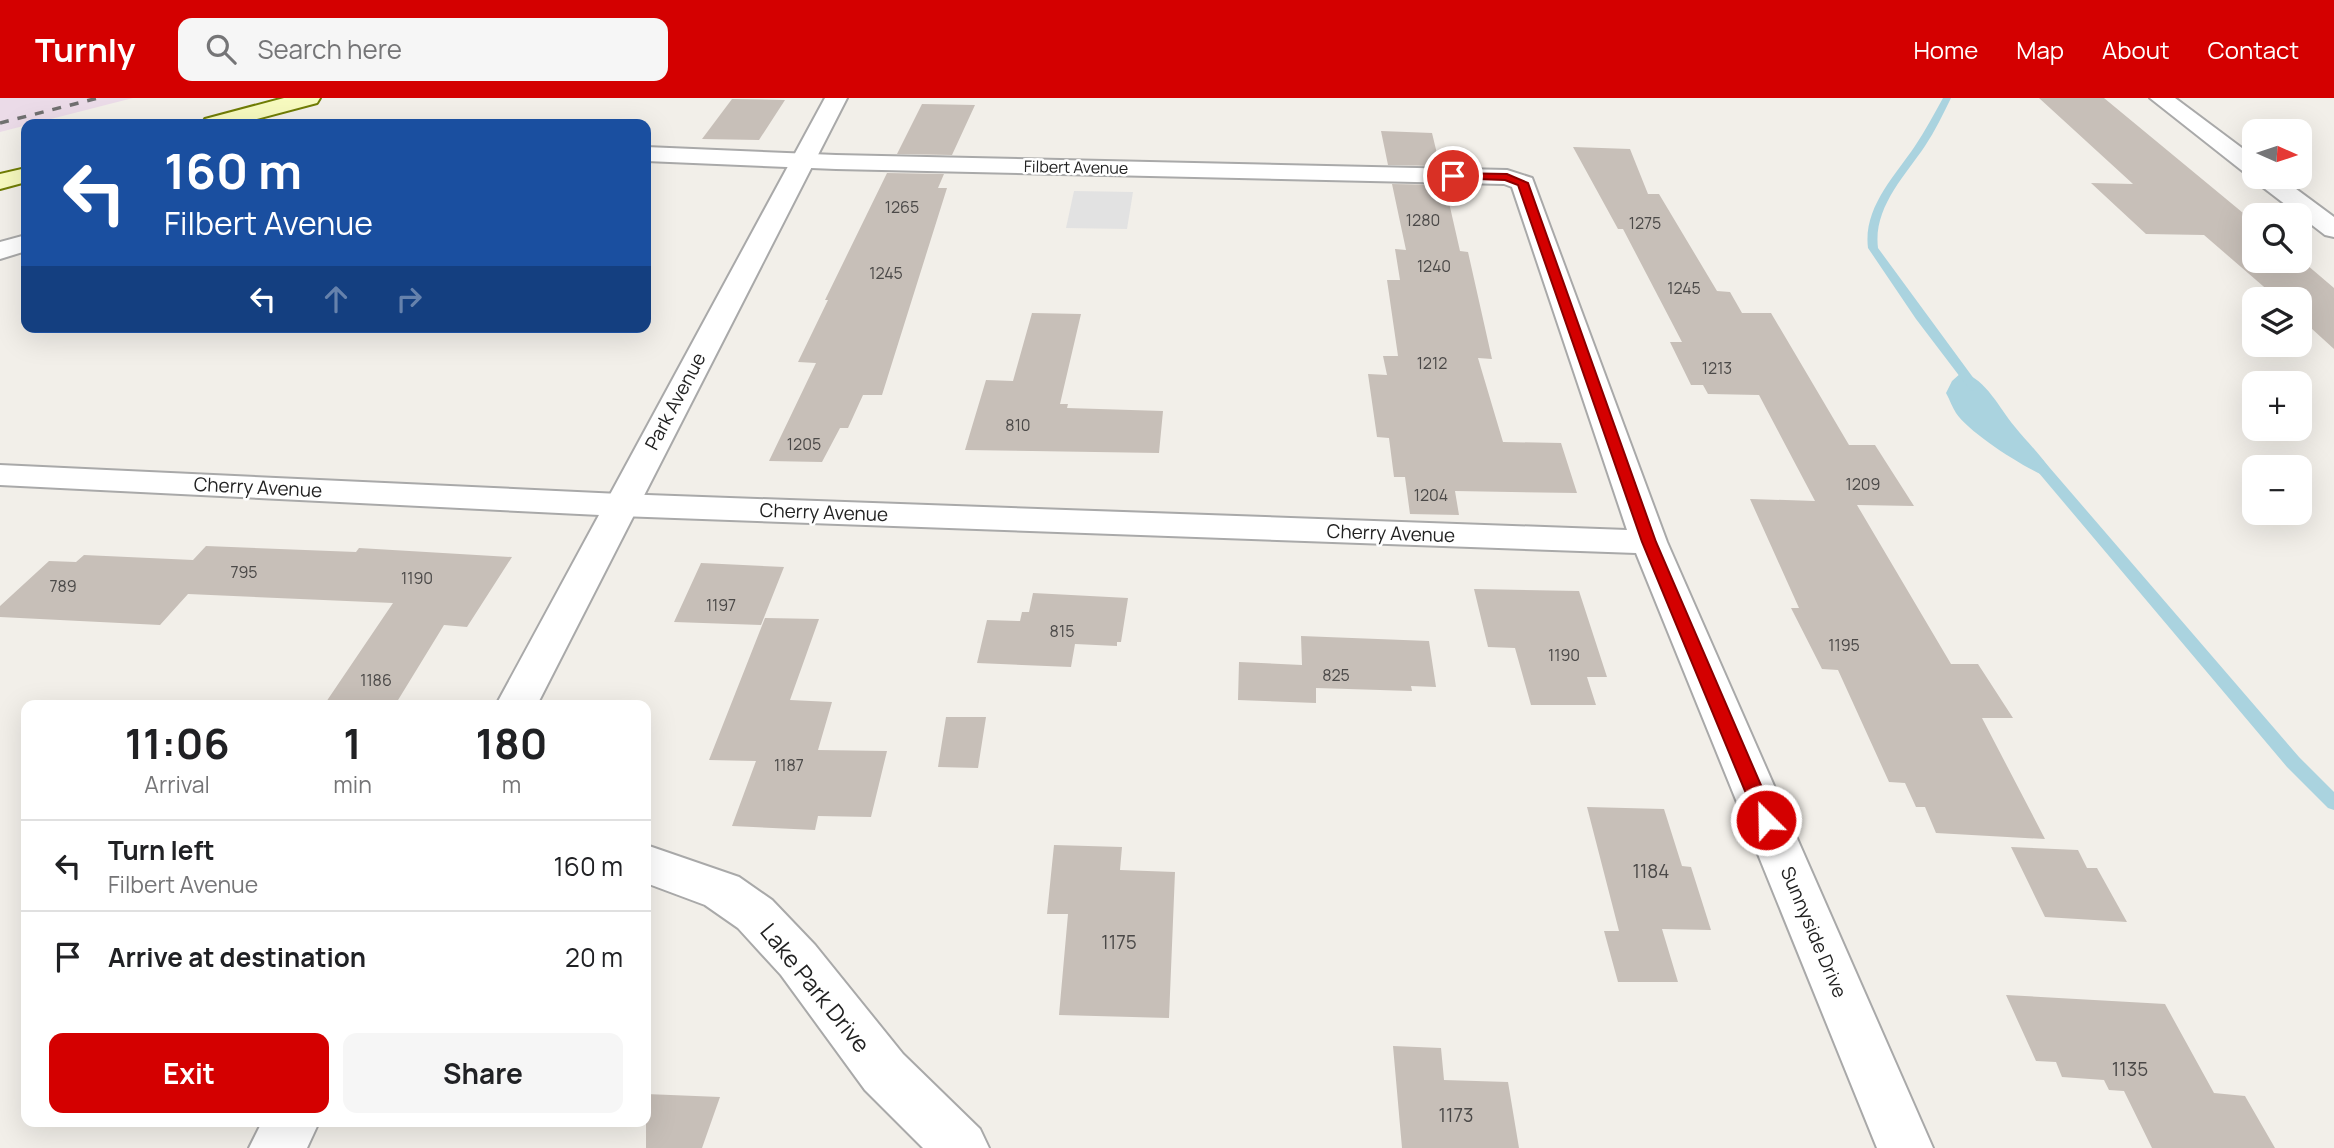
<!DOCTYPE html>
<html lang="en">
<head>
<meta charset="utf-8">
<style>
	body { margin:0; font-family:Manrope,sans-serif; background:#f6f6f6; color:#202124; height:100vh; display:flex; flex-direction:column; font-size:26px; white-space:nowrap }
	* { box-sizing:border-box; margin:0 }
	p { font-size:23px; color:#757577 }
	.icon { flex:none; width:38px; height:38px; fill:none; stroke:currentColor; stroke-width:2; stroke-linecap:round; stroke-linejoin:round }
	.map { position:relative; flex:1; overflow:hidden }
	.panel { position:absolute; left:21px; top:602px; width:630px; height:427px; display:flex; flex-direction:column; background:#fff; border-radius:14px; box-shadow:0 7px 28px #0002 }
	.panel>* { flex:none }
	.hud { position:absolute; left:21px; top:21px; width:630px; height:214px; border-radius:14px; box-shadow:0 7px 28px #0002; background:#1a4fa0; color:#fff; overflow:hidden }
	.needle { width:46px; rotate:93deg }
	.buttons { position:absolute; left:2242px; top:21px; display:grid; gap:14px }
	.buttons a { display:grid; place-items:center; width:70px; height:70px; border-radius:14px; background:#fff; box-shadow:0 7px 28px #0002; font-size:35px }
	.pin { position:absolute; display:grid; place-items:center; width:60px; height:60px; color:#fff; margin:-30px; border:4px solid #fff; border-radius:50%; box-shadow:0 2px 7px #0007 }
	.me { position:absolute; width:77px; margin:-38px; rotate:337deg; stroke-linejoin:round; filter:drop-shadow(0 0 5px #0008) }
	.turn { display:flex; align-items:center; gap:24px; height:147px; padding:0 28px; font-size:32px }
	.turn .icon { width:91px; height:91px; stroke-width:2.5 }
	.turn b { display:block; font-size:49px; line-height:60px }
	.lanes { display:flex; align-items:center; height:66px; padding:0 28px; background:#0003; justify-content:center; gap:35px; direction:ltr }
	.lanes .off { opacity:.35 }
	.eta { display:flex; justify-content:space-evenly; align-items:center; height:119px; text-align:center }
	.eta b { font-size:42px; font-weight:700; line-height:49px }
	.button { display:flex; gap:14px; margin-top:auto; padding:14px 28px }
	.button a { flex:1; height:80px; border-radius:14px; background:#d40000; color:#fff; font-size:28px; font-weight:700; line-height:80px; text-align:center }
	.button a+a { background:#f6f6f6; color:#202124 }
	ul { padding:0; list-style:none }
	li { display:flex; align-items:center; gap:21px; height:91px; padding:0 28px; border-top:2px solid #e0e0e0 }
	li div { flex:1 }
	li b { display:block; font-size:26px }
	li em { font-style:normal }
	header { display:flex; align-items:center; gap:42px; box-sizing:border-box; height:98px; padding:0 35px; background:#d40000; color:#fff }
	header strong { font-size:33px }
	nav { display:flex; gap:38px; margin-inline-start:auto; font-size:24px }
	.search { width:490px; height:63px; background:#f6f6f6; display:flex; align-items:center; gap:18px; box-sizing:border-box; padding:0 24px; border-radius:14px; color:#757577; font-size:26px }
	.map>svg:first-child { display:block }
	.industrial { fill:#ebdbe8 }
	.parking { fill:#e2e2e2 }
	.water { fill:#aad3df }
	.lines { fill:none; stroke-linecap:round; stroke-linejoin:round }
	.stream { fill:#aad3df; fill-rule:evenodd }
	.building { fill:#c7bfb8 }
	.minor-casing { stroke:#a9a9a9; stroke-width:4 }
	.tertiary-casing { stroke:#a9a9a9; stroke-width:4 }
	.secondary-casing { stroke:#707d05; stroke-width:4 }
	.minor { fill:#fff; fill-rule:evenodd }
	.tertiary { fill:#fff; fill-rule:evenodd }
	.secondary { fill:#f7fabf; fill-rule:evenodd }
	.rail { stroke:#707070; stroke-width:3.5; stroke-dasharray:9 9; stroke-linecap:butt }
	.route { fill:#d40000; stroke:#8a0000; stroke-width:2 }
	.labels { text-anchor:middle; stroke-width:5; stroke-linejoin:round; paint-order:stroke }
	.far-street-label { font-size:16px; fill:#222; stroke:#fff }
	.number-label { font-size:16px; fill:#4b4948 }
	.street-label { font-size:19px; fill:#222; stroke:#fff }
	.near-number-label { font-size:19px; fill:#4b4948 }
	.near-street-label { font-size:23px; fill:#222; stroke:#fff }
</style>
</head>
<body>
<header>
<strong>Turnly</strong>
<div class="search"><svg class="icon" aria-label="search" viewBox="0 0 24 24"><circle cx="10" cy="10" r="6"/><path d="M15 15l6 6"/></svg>Search here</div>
<nav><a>Home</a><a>Map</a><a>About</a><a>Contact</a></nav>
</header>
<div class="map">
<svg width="2334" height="1050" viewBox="0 0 2334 1050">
	<rect width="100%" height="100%" fill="#f2efe9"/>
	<path class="industrial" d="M0,0H133L0,34Z"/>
	<path class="parking" d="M1074,93L1133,94L1127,131L1066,130Z"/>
	<path class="water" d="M1962,274C1987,282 1999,310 2015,329C2028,345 2042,358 2053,376L2052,381C2029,373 1970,336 1956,315C1952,309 1950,302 1946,295L1952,283Z"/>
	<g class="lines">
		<path class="stream" d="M1943,0H1951C1943,16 1935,33 1925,48C1904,79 1873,110 1878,150L1980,289L1974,293L1970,292L1916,221L1868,150C1863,110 1894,79 1915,48C1925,33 1934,16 1943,0Z
			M2038,361L2043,362L2299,659L2334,694V712L2328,710L2287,669L2033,368L2031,365Z"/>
	</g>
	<path class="building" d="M2039,0H2104L2254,124V163L2300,161L2334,190V251L2300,220V201H2278L2204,137L2146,136L2091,85L2133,86Z
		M732,1L785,2L759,42L702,41Z
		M922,6L975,7L952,57L897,56Z
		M1381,33L1432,35L1440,68L1388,67Z
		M1573,49L1630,51L1648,96H1659L1717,193L1730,194L1742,215H1771L1849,347H1875L1914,408L1857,407L1951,566H1978L2013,620H1982L2045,741L1936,735L1925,709H1916L1905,685L1889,684L1838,572L1822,571L1791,510H1799L1750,401L1815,403L1759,297L1708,296L1703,287H1691L1670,244H1682L1623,131H1618Z
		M887,75L944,76L938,90H947L882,297H863L848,330H840L822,364L769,363L816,265L798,264L828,202H825Z
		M1392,86L1445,87L1460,153L1468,154L1492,261L1478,260L1503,344L1561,345L1577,395L1455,393L1459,417L1410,416L1405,379H1394L1389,340L1377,339L1368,276L1387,277L1383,258H1398L1387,182H1400L1395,151L1406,152Z
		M1032,215L1081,216L1060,306H1068L1067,310L1163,313L1159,355L965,352L986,282L1013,283Z
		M206,448L356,454L359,450L512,459L467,529L444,527L395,607H324L393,505L188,496L160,527L0,519V508L49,463L76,464L84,457L193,462Z
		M701,465L784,469L761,527L674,524Z
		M1474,491L1579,493L1607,579H1587L1596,607H1531L1515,550L1488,549Z
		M1033,495L1128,500L1121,544H1117V548L1075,546L1071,569L977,565L987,522L1020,523L1022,514H1029Z
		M765,520L819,521L790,602L832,604L818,652L887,653L871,719L818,718L815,732L732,728L756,663L709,662Z
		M1301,538L1429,543L1436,589L1411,588L1412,593L1316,590V605L1238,602L1239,564L1302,567Z
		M946,619H986L978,670L938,669Z
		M1587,709L1664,711L1682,768L1691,769L1711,832L1662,831L1678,884H1618L1604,833H1619Z
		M1054,747L1122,749L1120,772L1175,774L1169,920L1059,917L1068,816H1047Z
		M2011,749L2078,752L2087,770H2097L2127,824L2045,819Z
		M2006,897L2165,906L2214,995L2245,998L2275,1050H2152L2124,993L2109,992L2104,982L2062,979L2056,964L2036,963Z
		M1393,948L1441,950L1444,982L1508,984L1519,1050H1402Z
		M646,996L720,999L702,1050H646Z"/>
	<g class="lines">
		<g class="minor-casing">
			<path id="minor" d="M2150,0H2175L2254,59V79H2280L2334,119V139L2325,137L2256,84L2253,79L2254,77L2245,75Z
				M646,49L836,57L1507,72L1532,80L1667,444L1933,1050H1877L1636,455L620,418L0,387V367L620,396L1627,432L1512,89L1504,86L836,71L646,63Z
				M26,137V153L0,161V144Z
				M646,747L739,779L772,802L815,847L903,956L980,1031L989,1050H923L865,992L781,877L738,830L705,807L646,785Z"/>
		</g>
		<g class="tertiary-casing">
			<path id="tertiary" d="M825,0H847L537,607H496Z
				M262,1024H319L307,1050H249Z"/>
		</g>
		<g class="secondary-casing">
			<path id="secondary" d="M284,0H320L317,5L238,26H202L205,21Z
				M26,70V84L0,91V76Z"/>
		</g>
		<use href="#minor" class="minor"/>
		<use href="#tertiary" class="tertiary"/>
		<use href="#secondary" class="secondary"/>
		<path class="rail" d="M0,25L98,0"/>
	</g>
	<path class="route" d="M1453,75L1507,76L1528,85L1656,444L1776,722L1773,727L1766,729L1760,727L1757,722L1642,444L1518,87L1505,82L1450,80L1448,78Z"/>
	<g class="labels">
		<g class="far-street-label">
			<text transform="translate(1076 69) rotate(1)" y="6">Filbert Avenue</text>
		</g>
		<g class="number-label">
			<text x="902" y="115">1265</text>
			<text x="1423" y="128">1280</text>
			<text x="1645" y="131">1275</text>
			<text x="1434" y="174">1240</text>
			<text x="886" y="181">1245</text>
			<text x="1684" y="196">1245</text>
			<text x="1432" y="271">1212</text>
			<text x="1717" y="276">1213</text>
			<text x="1018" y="333">810</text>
			<text x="804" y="352">1205</text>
			<text x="1863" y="392">1209</text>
			<text x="1431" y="403">1204</text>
			<text x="244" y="480">795</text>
			<text x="417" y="486">1190</text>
			<text x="63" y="494">789</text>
			<text x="721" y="513">1197</text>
			<text x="1062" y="539">815</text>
			<text x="1844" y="553">1195</text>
			<text x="1564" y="563">1190</text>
			<text x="1336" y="583">825</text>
			<text x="376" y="588">1186</text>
			<text x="789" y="673">1187</text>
		</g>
		<g class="street-label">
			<text transform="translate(675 303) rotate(-62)" y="7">Park Avenue</text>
			<text transform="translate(258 389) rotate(3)" y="7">Cherry Avenue</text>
			<text transform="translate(824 414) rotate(2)" y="7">Cherry Avenue</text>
			<text transform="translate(1391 435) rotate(2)" y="7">Cherry Avenue</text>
			<text transform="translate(1814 834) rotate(67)" y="7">Sunnyside Drive</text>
		</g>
		<g class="near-number-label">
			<text x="1651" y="780">1184</text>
			<text x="1119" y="851">1175</text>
			<text x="2130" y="978">1135</text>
			<text x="1456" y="1024">1173</text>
		</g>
		<g class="near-street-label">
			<text transform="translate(815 890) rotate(51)" y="8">Lake Park Drive</text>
		</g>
	</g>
</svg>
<div class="buttons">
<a><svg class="needle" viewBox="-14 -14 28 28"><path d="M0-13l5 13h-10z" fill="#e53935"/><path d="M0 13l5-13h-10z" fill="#757577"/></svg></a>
<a><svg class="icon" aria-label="search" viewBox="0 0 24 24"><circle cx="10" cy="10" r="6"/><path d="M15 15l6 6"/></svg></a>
<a><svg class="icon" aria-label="layers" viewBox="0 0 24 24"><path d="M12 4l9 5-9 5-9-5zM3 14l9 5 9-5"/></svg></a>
<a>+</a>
<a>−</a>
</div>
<div class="pin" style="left:1453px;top:78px;background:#d93025"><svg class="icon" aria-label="arrive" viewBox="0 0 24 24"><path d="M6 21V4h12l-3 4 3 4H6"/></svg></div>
<svg class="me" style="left:1766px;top:722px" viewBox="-20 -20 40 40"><circle r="17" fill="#d40000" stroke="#fff" stroke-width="3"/><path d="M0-11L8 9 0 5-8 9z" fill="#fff"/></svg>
<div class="hud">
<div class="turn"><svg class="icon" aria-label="left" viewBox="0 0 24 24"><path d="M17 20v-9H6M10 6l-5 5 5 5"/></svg><div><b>160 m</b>Filbert Avenue</div></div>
<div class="lanes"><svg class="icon" aria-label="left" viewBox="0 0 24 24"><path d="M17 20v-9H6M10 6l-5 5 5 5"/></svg><svg class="icon off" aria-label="ahead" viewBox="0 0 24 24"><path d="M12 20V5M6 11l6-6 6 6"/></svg><svg class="icon off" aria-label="right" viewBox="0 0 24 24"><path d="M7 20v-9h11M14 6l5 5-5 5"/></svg></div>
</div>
<section class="panel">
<div class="eta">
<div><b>11:06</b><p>Arrival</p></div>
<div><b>1</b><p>min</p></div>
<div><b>180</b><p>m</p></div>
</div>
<ul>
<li><svg class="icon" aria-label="left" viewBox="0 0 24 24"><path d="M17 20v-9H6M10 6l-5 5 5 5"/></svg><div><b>Turn left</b><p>Filbert Avenue</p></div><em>160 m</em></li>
<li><svg class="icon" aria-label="arrive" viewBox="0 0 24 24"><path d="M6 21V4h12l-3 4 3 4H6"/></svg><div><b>Arrive at destination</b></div><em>20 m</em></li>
</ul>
<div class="button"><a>Exit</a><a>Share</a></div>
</section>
</div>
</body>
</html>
